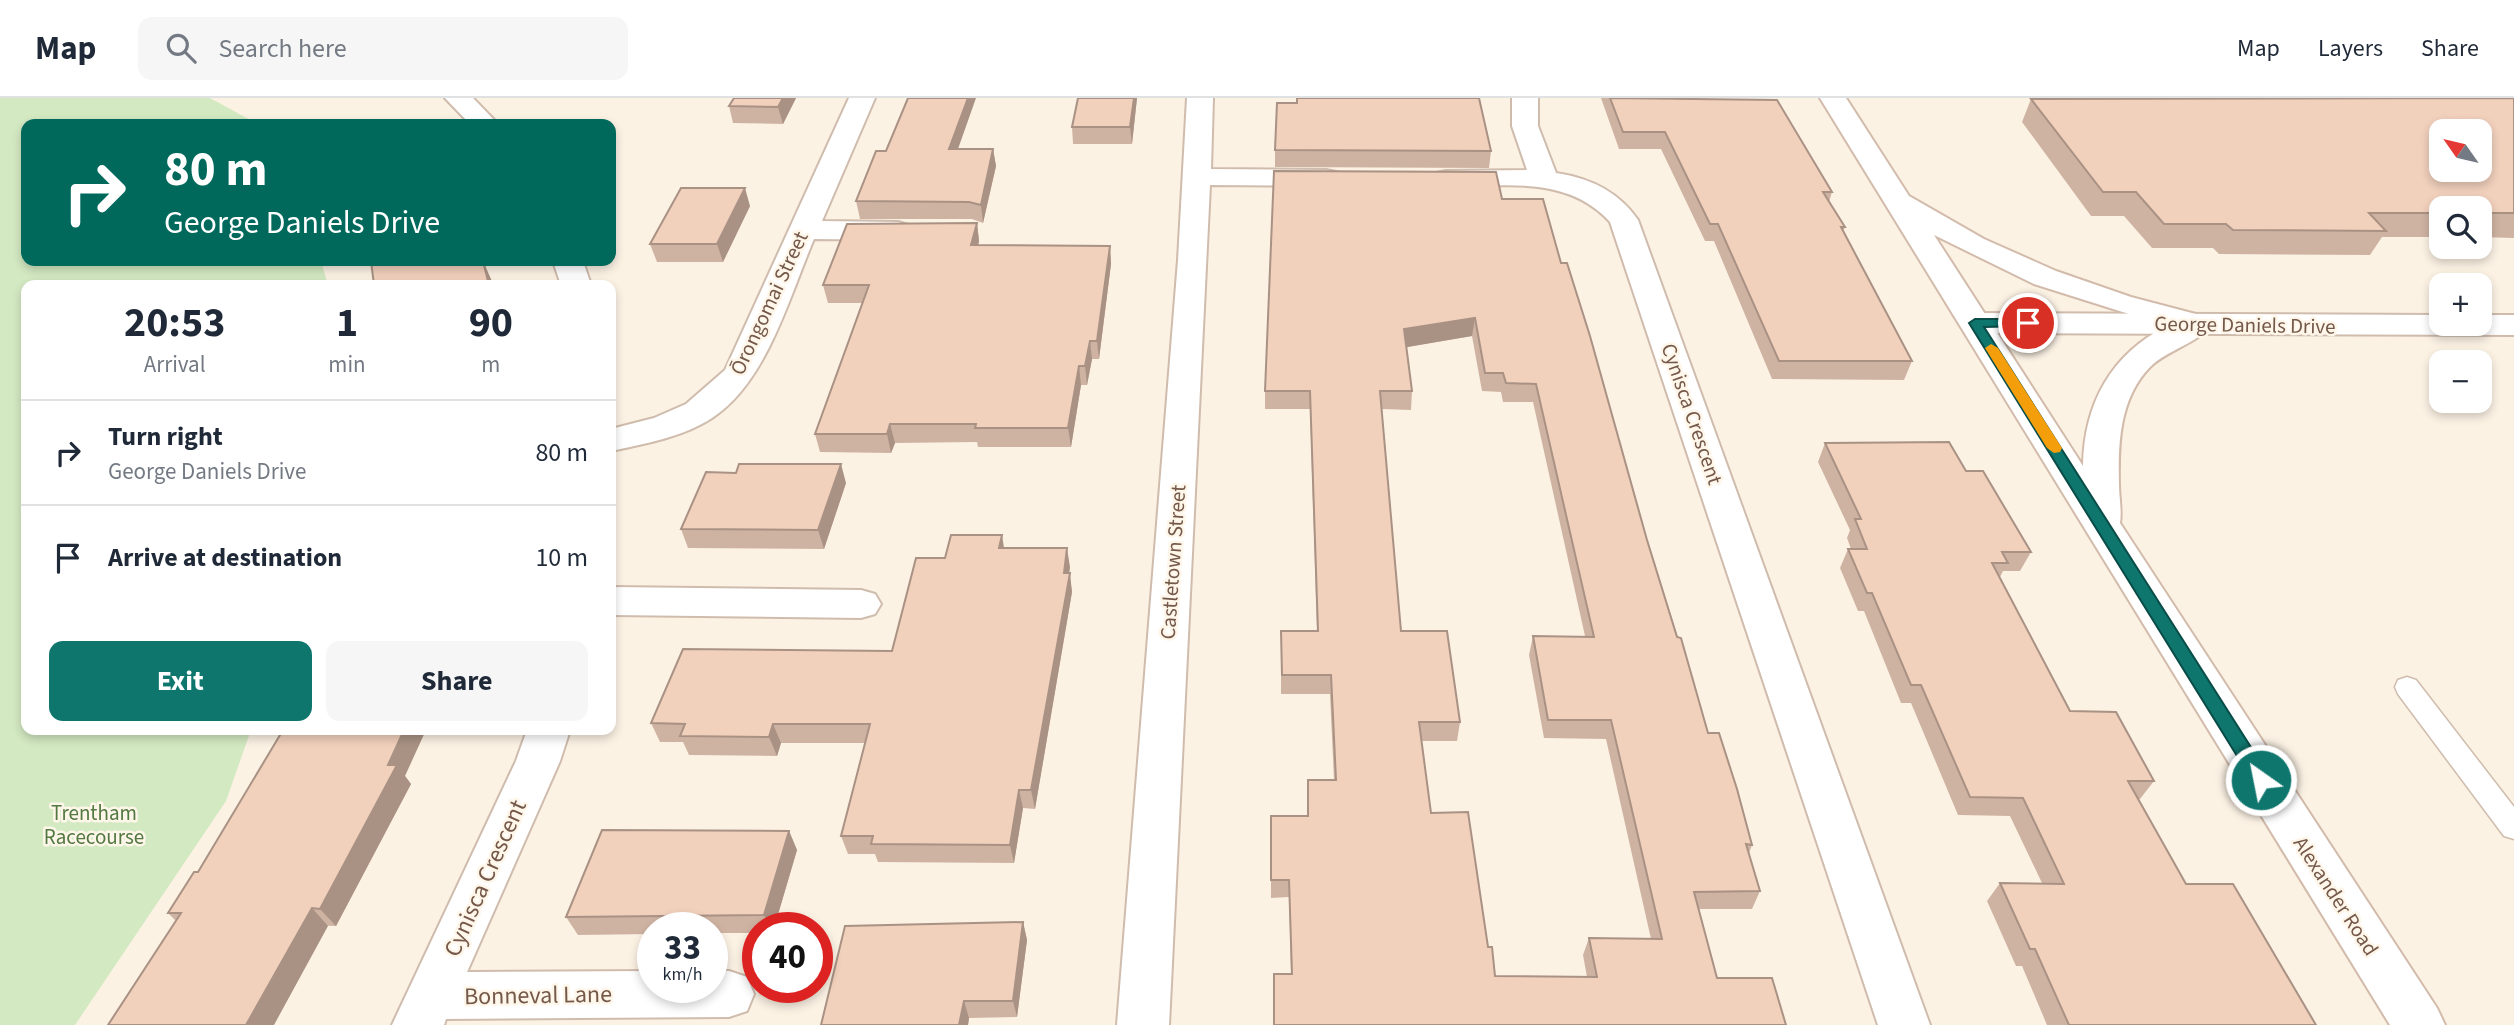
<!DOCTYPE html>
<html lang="en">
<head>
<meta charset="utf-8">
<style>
	body { margin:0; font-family:"Source Sans 3",sans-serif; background:#f6f6f7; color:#1f2937; height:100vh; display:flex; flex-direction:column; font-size:26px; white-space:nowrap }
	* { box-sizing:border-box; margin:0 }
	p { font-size:23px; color:#747a83 }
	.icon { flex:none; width:38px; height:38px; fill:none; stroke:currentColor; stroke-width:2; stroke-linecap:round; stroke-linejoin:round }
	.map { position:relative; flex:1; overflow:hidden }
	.details { position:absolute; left:21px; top:182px; width:595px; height:455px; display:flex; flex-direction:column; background:#fff; border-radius:14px; box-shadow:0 4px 10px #0003 }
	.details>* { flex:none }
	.hud { position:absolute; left:21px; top:21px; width:595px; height:147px; border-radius:14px; box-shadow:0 4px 10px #0003; background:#00695c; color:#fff; overflow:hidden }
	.needle { width:46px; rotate:304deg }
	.fabs { position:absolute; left:2429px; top:21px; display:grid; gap:14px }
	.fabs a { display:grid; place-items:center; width:63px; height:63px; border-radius:14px; background:#fff; box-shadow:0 4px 10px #0003; font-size:35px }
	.speed { position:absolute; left:637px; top:814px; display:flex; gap:14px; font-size:35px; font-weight:700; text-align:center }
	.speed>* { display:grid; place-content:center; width:91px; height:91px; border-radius:50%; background:#fff; box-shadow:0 4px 10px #0003; line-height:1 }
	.speed small { font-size:18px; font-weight:400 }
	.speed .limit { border:10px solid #d22; background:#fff; color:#111 }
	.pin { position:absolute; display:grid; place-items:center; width:60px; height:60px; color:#fff; margin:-30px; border:4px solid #fff; border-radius:50%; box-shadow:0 2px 7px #0007 }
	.me { position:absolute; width:77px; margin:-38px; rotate:327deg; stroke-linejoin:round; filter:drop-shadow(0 0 5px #0008) }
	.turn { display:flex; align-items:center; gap:24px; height:147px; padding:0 28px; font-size:32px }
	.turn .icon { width:91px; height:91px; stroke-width:2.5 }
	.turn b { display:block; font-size:49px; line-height:60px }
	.eta { display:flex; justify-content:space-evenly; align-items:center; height:119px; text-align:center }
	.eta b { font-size:42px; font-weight:700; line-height:49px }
	.cta { display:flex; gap:14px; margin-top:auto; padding:14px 28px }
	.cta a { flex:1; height:80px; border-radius:14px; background:#0f766e; color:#fff; font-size:28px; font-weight:700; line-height:80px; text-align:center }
	.cta a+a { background:#f6f6f7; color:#1f2937 }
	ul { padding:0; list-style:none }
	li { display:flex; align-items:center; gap:21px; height:105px; padding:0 28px; border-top:2px solid #e0e1e3 }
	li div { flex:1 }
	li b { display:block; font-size:26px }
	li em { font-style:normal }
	header { display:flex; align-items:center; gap:42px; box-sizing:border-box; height:98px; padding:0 35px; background:#fff; border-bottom:2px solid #e0e1e3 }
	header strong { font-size:33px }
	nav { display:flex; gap:38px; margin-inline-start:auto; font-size:24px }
	.search { width:490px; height:63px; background:#f6f6f7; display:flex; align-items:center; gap:18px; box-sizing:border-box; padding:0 24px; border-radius:14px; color:#747a83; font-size:26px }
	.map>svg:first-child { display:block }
	.green { fill:#d3e9c2 }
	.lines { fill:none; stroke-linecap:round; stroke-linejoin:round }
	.lane-casing { stroke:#cfbcad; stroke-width:3 }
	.street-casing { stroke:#cfbcad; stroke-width:4 }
	.secondary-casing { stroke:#d2bbaa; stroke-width:4 }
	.lane { fill:#fff; fill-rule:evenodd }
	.street { fill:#fff; fill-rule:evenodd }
	.secondary { fill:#fff; fill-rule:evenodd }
	.wall { fill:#cfb3a2; fill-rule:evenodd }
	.shaded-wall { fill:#a99284 }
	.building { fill:#f1d0bc; stroke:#a99284; stroke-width:2; fill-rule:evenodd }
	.route { fill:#0f766e; stroke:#0a4d48; stroke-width:2 }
	.slow { fill:#f59e0b }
	.labels { text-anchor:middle; stroke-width:5; stroke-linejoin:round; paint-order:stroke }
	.street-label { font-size:21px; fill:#74584a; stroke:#fff6ea }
	.park-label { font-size:21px; fill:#537942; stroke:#fff6ea }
	.near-street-label { font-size:24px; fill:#74584a; stroke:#fff6ea }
</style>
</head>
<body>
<header>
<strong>Map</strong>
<div class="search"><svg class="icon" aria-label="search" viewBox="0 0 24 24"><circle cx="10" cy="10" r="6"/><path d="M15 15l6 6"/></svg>Search here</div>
<nav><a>Map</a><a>Layers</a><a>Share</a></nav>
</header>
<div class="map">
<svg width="2514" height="927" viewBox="0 0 2514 927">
	<rect width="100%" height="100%" fill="#fcf2e4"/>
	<path class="green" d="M0,0H210L258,26H26V163H321L328,187H26V632H251L226,703L75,927H0Z"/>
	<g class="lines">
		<g class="lane-casing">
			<path id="lane" d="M2407,579L2416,582L2514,709V741L2504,738L2398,596L2395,589L2398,582Z"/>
		</g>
		<g class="street-casing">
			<path id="street" d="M445,0H473L498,26H470Z
				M849,0H875L822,123L898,124L908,127L913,133L908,139L898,142L814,141C789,199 767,284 712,320C683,339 644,346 611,353V331L654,320L686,306L725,272Z
				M1187,0H1213L1211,71L1326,72L1336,74L1340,80L1336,86L1326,88L1210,87L1169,927H1117L1178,162Z
				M1512,0H1538V28L1556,75C1590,80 1618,93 1638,122L1930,927H1878L1610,124C1568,77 1503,88 1446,89L1436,87L1432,81L1436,75L1446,73L1527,72L1512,28Z
				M553,163H583L591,187H561Z
				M1975,215L2441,217V226H2480V217H2514V237L1975,235L1964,232L1959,225L1964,218Z
				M611,489L861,492L875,496L881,506L875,516L861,520L611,517Z
				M527,632H570L560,663L467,874L653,873V889H712V873H729L747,879L754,896L747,913L729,919L446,921L444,927H392L516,663Z"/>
		</g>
		<g class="secondary-casing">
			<path id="secondary" d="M1820,0H1846L1909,98L1984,141L2056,173L2131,199L2207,219L2212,226C2199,245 2167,252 2150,269C2119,301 2118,346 2119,387C2119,399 2122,413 2120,425L2437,910L2445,927H2390ZM1934,137L2034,186L2167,228C2111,256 2084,306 2083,368Z"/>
		</g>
		<use href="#lane" class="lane"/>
		<use href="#street" class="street"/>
		<use href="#secondary" class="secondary"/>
	</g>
	<path class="wall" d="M796,0L783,26L733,25L729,8Z
		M1078,0H1137L1132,46H1073L1072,29Z
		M1296,0H1479L1491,53L1489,70L1275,69V52L1296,5Z
		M1601,0H1662L1832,94L1829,104L1845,129L1843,134L1912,263L1904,282L1772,281L1714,143H1705L1661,51H1619Z
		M2514,0V140L2480,139V110H2441V139H2382L2370,157L2219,156L2213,150H2152L2124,118H2091L2022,24L2031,1Z
		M958,51H993L996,68L983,125L972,121H860L856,103Z
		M1502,101L1561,165L1708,635L1752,747L1749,755L1760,793L1752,811H1699L1717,880L1786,927L1291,876L1289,799L1271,800V718H1307L1308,682H1334L1330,596H1281V533H1317L1310,311H1265V293ZM1472,238L1482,293L1501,294L1503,304H1533L1585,538H1533L1529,557L1544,640L1606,641L1651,841L1589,840L1583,857L1587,879L1495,878L1488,849L1431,715L1422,643H1457L1460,624L1401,533L1382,311L1411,312L1412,293L1406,249Z
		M750,108L723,164H657L650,146Z
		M977,125L979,143L978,147L1110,148L1111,166L1099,261H1092L1087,287H1081L1071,349H978L977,344L895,345L891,355L820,354L815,336L862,205H828L823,187Z
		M1825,345L1966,373L2031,454L2020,473H2003L2000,479L2070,613L2154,683L2140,701H2138L2186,786L2316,927H2047L2022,868H2016L1987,803L2000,785H2042L2010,718L1958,717L1911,605H1901L1864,513H1858L1840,470L1848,451H1851L1847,440L1850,432L1818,364Z
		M846,385L824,451L688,450L681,431Z
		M1004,450L1070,469L1069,475L1072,494L1035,711L1023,710L1014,765L878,764L875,756H848L841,738L865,645H781L777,658L689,657L683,644H660L651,625L892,553L945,460Z
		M405,678L411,686L336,828L176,823L168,815L198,774Z
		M789,733L797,752L774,830H758V835H712V830H653V836L578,837L566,819Z
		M1023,824L1027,842L1017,919L969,920L968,927H821Z"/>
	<path class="shaded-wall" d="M783,0H796L783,26L778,9Z
		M968,0H976L952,68L949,51Z
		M1134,0H1137L1132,46L1130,29Z
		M993,51L996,68L983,125L981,107Z
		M745,90L750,108L723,164L717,146Z
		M977,125L979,143L974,165L971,147Z
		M1110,148L1111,166L1099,261L1097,243Z
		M483,163L491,181L493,187H489Z
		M1475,220L1472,238L1402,250L1404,231Z
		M1090,243L1092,261L1087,287L1085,268Z
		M1079,268L1081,287L1071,349L1068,330Z
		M890,326L895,345L891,355L887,336Z
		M841,366L846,385L824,451L818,432Z
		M1002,437L1005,456L999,450Z
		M1067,450L1070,469L1067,491L1070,475L1072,494L1035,711L1031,692Z
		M773,626L781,645L777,658L769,639Z
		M404,632H426L405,678L411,686L336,828L320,811Z
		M1019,692L1023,710L1014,765L1010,747Z
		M789,733L797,752L774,830H770L764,817Z
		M312,810L328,828L274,927H246Z
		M1023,824L1027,842L1017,919L1013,903Z
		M964,903L969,920L968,927H959Z"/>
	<path class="building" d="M734,0H783L778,9L729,8Z
		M908,0H968L949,51H993L981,107L969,104L856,103L876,53H886Z
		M1078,0H1134L1130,29H1072Z
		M1297,0H1479L1491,53L1275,52L1277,5H1297Z
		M1610,0L1777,2L1832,94H1823L1845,129H1841L1912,263H1779L1718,126H1710L1665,34H1623Z
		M2514,0V115H2480V110H2441V115H2369L2386,133L2233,132L2226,126H2164L2136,94H2103L2031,1ZM2441,33H2480V72H2441Z
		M1274,73L1496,74L1502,101H1543L1561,165H1567L1590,238L1647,442L1677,539L1681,540L1708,635H1719L1737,691L1752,747L1746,746L1760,793L1694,794L1717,880H1772L1786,927H1274V876H1292L1289,782H1271V718H1308V682H1336L1331,577H1282L1281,533H1318L1310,293H1265ZM1475,220L1485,275H1503L1506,285L1536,286L1594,539L1533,538L1548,622H1611L1662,841L1589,840L1597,879L1495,878L1492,849H1488L1468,714L1431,715L1419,624H1460L1447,533H1401L1380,293H1412L1404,231Z
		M681,90H745L717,146H650Z
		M977,125L971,147L1110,148L1097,243H1090L1085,268H1079L1068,330H975L976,326H890L887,336H815L869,187H823L847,126Z
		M371,163H471L472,166L483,163L489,187H374Z
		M1949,344L1966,373H1983L2031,454H2002L2008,465H1992L2070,613L2116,614L2154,683H2128L2186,786H2233L2316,927H2069L2035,851H2030L2000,785L2064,786L2023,700L1970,699L1921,587H1911L1872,495H1867L1848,451H1867L1855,421H1861L1825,345Z
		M739,366H841L818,432L681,431L706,374L736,375Z
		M951,437H1002L999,450H1067L1064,475H1070L1031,692H1019L1010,747L871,746L873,738H841L870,626H773L769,639L680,638L685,626L651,625L683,551L892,553L916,460H945Z
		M283,632H404L388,667H397L320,811L312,810L246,927H108L181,815H168L194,774H198Z
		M602,732L789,733L764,817L566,819Z
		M1023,824L1013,903H964L959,927H821L845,828Z"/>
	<path class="route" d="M1975,221H2028L2034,225L2028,228L1984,229L2268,676L2271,682L2268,687H2255L1969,225Z"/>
	<path class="slow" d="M1991,246L1998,250L2062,350L2060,354L2054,355L2047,350L1985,250Z"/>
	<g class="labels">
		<g class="street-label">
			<text transform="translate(769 205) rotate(-65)" y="7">Ōrongomai Street</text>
			<text transform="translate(2245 227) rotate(1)" y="7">George Daniels Drive</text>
			<text transform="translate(1692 316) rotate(71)" y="7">Cynisca Crescent</text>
			<text transform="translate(1173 464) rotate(-86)" y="7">Castletown Street</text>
			<text transform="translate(2336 798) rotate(57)" y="7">Alexander Road</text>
		</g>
		<g class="park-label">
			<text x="94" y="722">Trentham<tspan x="94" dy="24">Racecourse</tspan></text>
		</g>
		<g class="near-street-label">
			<text transform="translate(485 780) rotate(-66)" y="8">Cynisca Crescent</text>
			<text transform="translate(538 897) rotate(-1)" y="8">Bonneval Lane</text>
		</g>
	</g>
</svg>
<div class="fabs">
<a><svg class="needle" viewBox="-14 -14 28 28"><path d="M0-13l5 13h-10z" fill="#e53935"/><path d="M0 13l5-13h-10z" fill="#747a83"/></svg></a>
<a><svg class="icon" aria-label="search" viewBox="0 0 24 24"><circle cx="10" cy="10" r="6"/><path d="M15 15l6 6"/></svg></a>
<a>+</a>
<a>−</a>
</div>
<div class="speed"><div>33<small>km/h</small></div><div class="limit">40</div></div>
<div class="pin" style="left:2028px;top:225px;background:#d93025"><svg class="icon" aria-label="arrive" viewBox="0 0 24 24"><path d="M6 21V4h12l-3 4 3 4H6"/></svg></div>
<svg class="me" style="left:2261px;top:682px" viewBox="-20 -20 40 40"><circle r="17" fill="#0f766e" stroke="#fff" stroke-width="3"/><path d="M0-11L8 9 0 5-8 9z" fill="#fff"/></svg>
<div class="hud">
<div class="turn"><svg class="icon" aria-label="right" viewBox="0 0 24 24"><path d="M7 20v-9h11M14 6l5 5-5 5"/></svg><div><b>80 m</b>George Daniels Drive</div></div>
</div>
<section class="details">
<div class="eta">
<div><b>20:53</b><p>Arrival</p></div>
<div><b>1</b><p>min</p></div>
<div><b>90</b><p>m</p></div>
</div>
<ul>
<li><svg class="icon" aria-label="right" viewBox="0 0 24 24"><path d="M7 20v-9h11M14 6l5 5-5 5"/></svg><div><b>Turn right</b><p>George Daniels Drive</p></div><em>80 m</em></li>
<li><svg class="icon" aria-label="arrive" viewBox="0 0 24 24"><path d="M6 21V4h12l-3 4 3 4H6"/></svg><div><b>Arrive at destination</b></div><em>10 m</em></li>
</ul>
<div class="cta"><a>Exit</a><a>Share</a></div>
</section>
</div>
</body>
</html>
